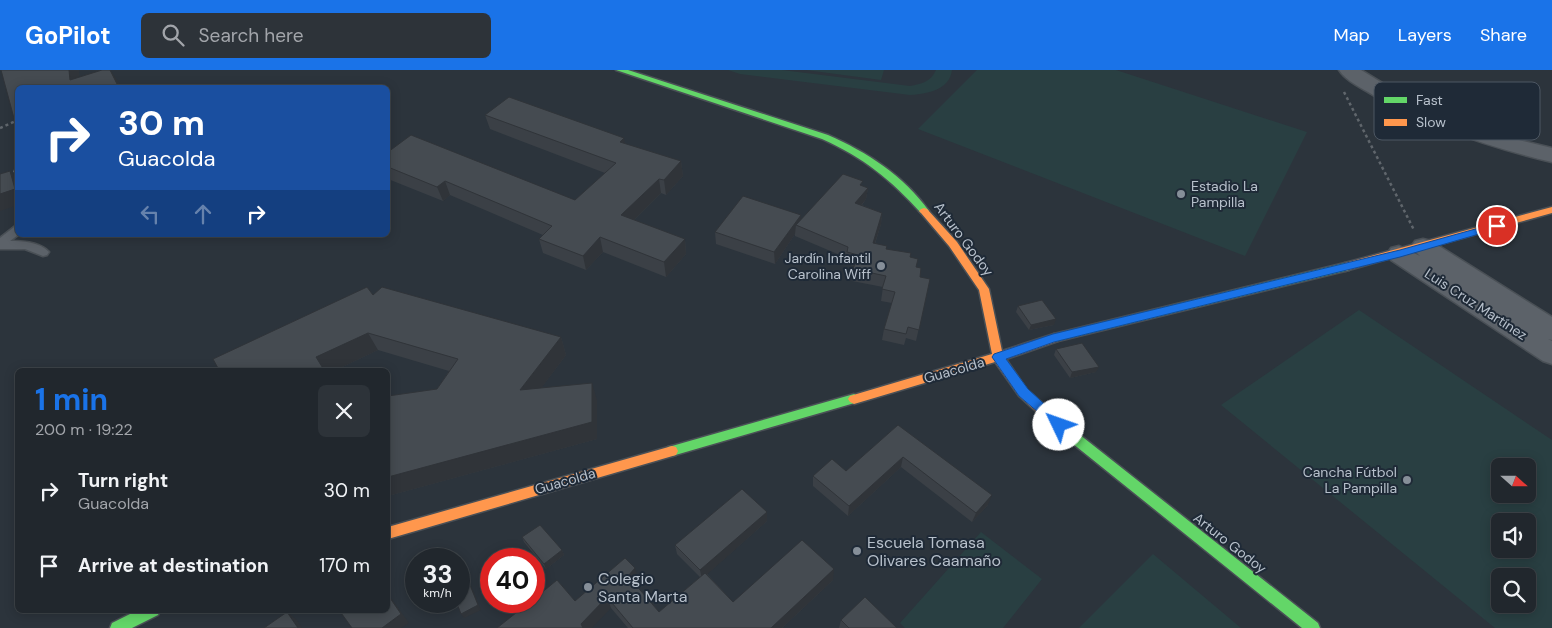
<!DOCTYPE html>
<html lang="en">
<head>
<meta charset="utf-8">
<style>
	body { margin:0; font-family:"DM Sans",sans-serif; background:#2d3339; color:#f1f3f6; height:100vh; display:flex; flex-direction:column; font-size:19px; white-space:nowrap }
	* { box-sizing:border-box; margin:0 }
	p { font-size:16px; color:#a2a5aa }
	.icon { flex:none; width:28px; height:28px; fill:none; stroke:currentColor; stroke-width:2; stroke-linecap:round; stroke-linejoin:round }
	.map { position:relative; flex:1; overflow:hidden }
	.side { position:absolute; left:15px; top:298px; width:375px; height:245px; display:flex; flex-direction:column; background:#21272d; border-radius:8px; box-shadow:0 2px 12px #0003,0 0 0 1px #3e4449 }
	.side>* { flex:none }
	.top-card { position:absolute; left:15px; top:15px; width:375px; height:152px; border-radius:8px; box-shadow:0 2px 12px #0003,0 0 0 1px #3e4449; background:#1a4fa0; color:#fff; overflow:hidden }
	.needle { width:32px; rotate:111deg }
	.buttons { position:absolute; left:1491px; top:388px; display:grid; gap:10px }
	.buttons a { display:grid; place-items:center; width:45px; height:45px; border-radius:8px; background:#21272d; box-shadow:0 2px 12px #0003,0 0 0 1px #3e4449; font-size:25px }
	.speed { position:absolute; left:405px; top:478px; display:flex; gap:10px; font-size:25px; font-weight:700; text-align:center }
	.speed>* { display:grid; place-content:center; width:65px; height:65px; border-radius:50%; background:#21272d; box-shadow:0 2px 12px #0003,0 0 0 1px #3e4449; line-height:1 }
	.speed small { font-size:12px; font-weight:400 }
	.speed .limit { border:8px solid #d22; background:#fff; color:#111 }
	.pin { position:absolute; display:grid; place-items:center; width:42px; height:42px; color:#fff; margin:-21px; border:2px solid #fff; border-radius:50%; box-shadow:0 1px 5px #0007 }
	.me { position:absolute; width:55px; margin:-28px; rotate:312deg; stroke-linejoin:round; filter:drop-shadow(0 0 4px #0008) }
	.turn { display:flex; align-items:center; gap:18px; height:105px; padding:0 20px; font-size:22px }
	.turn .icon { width:65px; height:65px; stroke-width:2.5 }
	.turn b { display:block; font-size:35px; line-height:42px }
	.lanes { display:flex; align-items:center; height:48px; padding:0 20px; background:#0003; justify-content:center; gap:25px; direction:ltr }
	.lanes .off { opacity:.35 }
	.round { display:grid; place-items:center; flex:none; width:52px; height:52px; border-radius:8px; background:#2d3339 }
	.summary { display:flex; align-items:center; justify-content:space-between; height:85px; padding:0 20px }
	h1 { font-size:30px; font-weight:700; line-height:38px; color:#1a73e8 }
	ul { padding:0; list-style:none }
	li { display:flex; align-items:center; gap:15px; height:75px; padding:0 20px }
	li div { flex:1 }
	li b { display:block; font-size:19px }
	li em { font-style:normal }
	header { display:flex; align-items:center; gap:30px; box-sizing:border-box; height:70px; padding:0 25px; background:#1a73e8; color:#fff }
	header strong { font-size:24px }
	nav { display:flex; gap:28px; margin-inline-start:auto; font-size:18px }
	.search { width:350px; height:45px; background:#2d3339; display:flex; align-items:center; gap:12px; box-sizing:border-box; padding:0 18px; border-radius:8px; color:#a2a5aa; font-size:19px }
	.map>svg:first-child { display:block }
	.green { fill:#293f42; fill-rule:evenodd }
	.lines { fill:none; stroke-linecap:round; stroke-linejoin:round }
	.lane-casing { stroke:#4a5056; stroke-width:3 }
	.street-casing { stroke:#4a5056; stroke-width:3 }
	.fast-casing { stroke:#4a5056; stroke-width:3 }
	.slow-casing { stroke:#4a5056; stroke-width:3 }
	.path { stroke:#60666c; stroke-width:2.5; stroke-dasharray:3 3; stroke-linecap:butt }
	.lane { fill:#5c6269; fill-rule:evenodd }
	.street { fill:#5c6269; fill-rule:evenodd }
	.fast { fill:#63d668; fill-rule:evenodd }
	.slow { fill:#ff974d; fill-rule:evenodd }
	.wall { fill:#3b4046 }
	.shaded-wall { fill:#303439 }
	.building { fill:#454b51; stroke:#303439 }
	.route { fill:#1a73e8; stroke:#114b97 }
	.poi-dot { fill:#868f99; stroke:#1f2a37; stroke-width:2 }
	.labels { text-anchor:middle; stroke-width:4; stroke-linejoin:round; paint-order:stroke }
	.poi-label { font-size:14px; fill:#b7c0cb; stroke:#1f2a37; text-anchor:end }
	.street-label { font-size:14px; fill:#b7c0cb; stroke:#1f2a37 }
	.near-poi-label { font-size:16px; fill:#b7c0cb; stroke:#1f2a37; text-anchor:start }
	.key { fill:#1f2a37; stroke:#4d5763; stroke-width:1 }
	.key-label { font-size:14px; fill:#b7c0cb }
</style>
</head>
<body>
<header>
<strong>GoPilot</strong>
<div class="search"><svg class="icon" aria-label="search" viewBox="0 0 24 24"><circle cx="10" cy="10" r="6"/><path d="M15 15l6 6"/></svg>Search here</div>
<nav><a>Map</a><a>Layers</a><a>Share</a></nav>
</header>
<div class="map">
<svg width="1552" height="558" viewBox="0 0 1552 558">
	<rect width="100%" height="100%" fill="#2c343c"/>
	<path class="green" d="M728,0H782L910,16C921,14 931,12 936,0H952C950,20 926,24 910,25L740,4Z
		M806,0H884L881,10Z
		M977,0H1116L1307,62L1245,186L918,59Z
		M1359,240L1552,370V558H1495L1221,335ZM1500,396H1528V424H1500ZM1500,451H1528V479H1500ZM1500,506H1528V534H1500Z
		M981,462L1042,509L1003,558H905L900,553Z
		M1153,484L1241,558H1079Z"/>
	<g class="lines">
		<g class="lane-casing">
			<path id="lane" d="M18,154V165L10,171C23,171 40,172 49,182L47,185L43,186L25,179H0V168Z"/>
		</g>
		<g class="street-casing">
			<path id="street" d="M1339,0H1361L1402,25L1453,49L1506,67L1552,78V92C1489,77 1429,57 1373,25C1362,18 1346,11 1339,0Z
				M1423,169L1431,171L1552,247V270L1548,269L1552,271V294L1543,291L1391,190L1387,184L1391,178L1399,176L1420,186L1411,177L1415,171Z"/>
		</g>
		<g class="fast-casing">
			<path id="fast" d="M616,0H628L828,65C867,82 904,106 929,141L927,143H921C890,109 864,88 822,69Z
				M1345,193L1350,197L1349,200L1054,272L1048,268L1054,264Z
				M854,324L858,326L860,329L858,332L672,386L668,385L666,381L668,377L672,376Z
				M1066,356L1070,357L1318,553L1320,558H1302L1062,365L1060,361L1062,357Z
				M138,540H160L158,545L132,558H110L112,553Z"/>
		</g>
		<g class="slow-casing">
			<path id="slow" d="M1552,137V143L1345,201L1340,197L1345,193Z
				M924,138L927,139L957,172L989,219L1002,281L1054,264L1058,265L1060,268L1058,271L1006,289L1027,320L1070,357L1072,361L1070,365L1066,366L1062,365L1019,326L995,292L854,334L850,332L848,329L850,326L992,284L979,220L949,176L921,143L919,141L921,139Z
				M672,376L676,377L678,381L676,385L388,469V457Z"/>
		</g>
		<path class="path" d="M1344,22L1414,160
			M0,58L18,50
			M12,108L18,92"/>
		<use href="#lane" class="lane"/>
		<use href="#street" class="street"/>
		<use href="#fast" class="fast"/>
		<use href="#slow" class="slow"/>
	</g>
	<path class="wall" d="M485,45L625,74L681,91L683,106L666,125L661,123L634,150L685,169L686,184L666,207L603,182L586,200L543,183L539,169L543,165L450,125L443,131L388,109V82L575,130L605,103L490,59Z
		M863,116L868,118L866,129L862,135L882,143L881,154L875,174L886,179L910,187L916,197L920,207L930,209L916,271L906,268L904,275L882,270L884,259L892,233L881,231L883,217L852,211L854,196L846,194L847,188L795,166V164L775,194L716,174L715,162L800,150Z
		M373,225L561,267L566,285L541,318L597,330V369L388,426V326L437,319L449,301L378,280L336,300Z
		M1018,236L1054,255L1029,260L1016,242Z
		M1056,279L1096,302L1070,308L1054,285Z
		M898,355L988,435L972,452L901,397L848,446L813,416V406L846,401Z
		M767,442V451L707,504L733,532L833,510L782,558H628L611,538L575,531L638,509L634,513L659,542L700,507L677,484L675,475Z
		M522,467L562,480L564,485L546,499L524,472Z
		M841,550L897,558H839Z"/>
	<path class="shaded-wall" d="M69,0H79L80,18L70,10Z
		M110,0L120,14L122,18H119Z
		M624,68L627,83L620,72Z
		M681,91L683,106L666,125L664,110Z
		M10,101L18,109V135L0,141V124Z
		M659,109L661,123L624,160L621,145Z
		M445,111L450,125L443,131L437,117Z
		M868,118L866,129L854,144L855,133Z
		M882,143L881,154L871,185L873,173Z
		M801,145L800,157L796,155L795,164L775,194L774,182Z
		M600,167L603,182L586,200L583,186Z
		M685,169L686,184L666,207L664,192Z
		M1056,249L1054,255L1029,260L1031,255Z
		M368,263L378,280L336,300H324L316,287Z
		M561,267L566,285L527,337L520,320Z
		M1099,297L1096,302L1070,308L1072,302Z
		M592,313L597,330V369L388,426V407Z
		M903,387L901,397L848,446L849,436Z
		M992,425L988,435L972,452L976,443Z
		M767,442V451L702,509L700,500Z
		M562,480L564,485L546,499L544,494Z
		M635,498L638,509L631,517L628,506Z
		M834,499L833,510L782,558H771Z
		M470,515L473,520L481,540L464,548L461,544Z
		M388,524L409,553L401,558H382Z
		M607,527L611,538L592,558H583L581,554Z
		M287,542L297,550L302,558H298Z"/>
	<path class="building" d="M1,0H69L70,10L102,0H110L119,18H18V63Z
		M509,27L624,68L620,72L681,91L664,110L659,109L621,145L685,169L664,192L600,167L583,186L539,169L552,156L445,111L437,117L388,97V82L411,65L575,130L616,93L485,45Z
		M10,101L15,119L0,124V104Z
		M843,104L863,111L860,115L868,118L855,133L882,143L873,173L887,176L886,179L911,183L910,187L918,189L916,197L921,198L920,207L930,209L919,260L908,257L906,264L884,259L895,222L882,219L886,206L853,199L858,185L847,182L848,177L796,155Z
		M743,126L801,145L774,182L715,162Z
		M367,217L373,225L382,217L561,267L520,320L592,313V352L388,407V326L437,319L458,289L368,263L316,287L324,300H219L213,289Z
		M1042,230L1056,249L1031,255L1018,236Z
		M1082,273L1099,297L1072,302L1056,279Z
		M898,355L992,425L976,443L903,387L849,436L813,406L832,389L846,401Z
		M742,419L767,442L700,500L675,475Z
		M540,455L562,480L544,494L522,467Z
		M802,470L834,499L771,558H633L607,527L581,554L583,558H497L531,531H534V529L557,510L575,531L625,488L635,498L628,506L659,542L705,503L733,532Z
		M470,515L478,535L461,544L456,531H459V521Z
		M388,525L401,544L382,558H352L339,540H388Z
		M865,527L897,558H849L841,550Z
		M287,542L298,558H264Z"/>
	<path class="route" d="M1497,153L1500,154V158L1400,187L1054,272L1006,289L1028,319L1063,351L1065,355L1059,360L1019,326L992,287L994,284L1053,264L1400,180Z"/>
	<g class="poi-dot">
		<circle cx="1181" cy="124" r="5"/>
		<circle cx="881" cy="196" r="5"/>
		<circle cx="1407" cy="410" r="5"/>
		<circle cx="857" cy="481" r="5"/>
		<circle cx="588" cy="517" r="5"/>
	</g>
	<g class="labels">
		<g class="poi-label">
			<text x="1191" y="121" text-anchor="start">Estadio La<tspan x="1191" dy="16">Pampilla</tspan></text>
			<text x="871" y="193">Jardín Infantil<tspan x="871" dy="16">Carolina Wiff</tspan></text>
			<text x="1397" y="407">Cancha Fútbol<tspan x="1397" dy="16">La Pampilla</tspan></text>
		</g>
		<g class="street-label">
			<text transform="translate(964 169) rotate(53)" y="5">Arturo Godoy</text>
			<text transform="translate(1476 234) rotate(33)" y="5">Luis Cruz Martínez</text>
			<text transform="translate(954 300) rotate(-16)" y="5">Guacolda</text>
			<text transform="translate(565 411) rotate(-16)" y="5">Guacolda</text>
			<text transform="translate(1230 473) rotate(38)" y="5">Arturo Godoy</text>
		</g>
		<g class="near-poi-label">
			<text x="867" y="478">Escuela Tomasa<tspan x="867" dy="18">Olivares Caamaño</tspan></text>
			<text x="598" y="514">Colegio<tspan x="598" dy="18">Santa Marta</tspan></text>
		</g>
	</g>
	<rect x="1374" y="12" width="166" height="58" rx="8" class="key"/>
	<rect x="1384" y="27" width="23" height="6" fill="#63d668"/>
	<rect x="1384" y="49" width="23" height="7" fill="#ff974d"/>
	<g class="key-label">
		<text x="1416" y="35">Fast</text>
		<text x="1416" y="57">Slow</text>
	</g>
</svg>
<div class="buttons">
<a><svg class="needle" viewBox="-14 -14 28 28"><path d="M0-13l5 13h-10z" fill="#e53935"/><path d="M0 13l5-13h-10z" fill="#a2a5aa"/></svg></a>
<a><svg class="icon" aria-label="sound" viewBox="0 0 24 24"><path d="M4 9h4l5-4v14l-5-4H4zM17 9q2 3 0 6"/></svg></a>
<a><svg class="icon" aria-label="search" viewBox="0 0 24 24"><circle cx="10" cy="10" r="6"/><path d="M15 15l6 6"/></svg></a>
</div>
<div class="speed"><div>33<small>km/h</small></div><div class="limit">40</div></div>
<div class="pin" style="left:1497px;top:156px;background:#d93025"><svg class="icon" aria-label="arrive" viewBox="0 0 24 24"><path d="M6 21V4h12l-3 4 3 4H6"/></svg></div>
<svg class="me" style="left:1059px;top:355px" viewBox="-20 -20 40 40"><circle r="19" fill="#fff"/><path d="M0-13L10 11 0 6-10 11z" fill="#1a73e8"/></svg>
<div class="top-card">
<div class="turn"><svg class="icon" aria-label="right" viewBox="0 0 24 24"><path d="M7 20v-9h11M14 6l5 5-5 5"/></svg><div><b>30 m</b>Guacolda</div></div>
<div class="lanes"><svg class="icon off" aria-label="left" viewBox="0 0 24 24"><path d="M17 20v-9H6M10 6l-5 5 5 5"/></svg><svg class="icon off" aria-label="ahead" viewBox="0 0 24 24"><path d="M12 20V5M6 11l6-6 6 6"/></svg><svg class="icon" aria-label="right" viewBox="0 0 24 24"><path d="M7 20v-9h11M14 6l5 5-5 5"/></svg></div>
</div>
<section class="side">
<div class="summary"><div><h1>1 min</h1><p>200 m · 19:22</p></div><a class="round"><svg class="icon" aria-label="close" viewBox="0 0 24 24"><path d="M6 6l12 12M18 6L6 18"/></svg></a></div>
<ul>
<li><svg class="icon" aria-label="right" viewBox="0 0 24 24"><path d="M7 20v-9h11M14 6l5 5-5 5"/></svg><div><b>Turn right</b><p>Guacolda</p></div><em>30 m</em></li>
<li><svg class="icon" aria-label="arrive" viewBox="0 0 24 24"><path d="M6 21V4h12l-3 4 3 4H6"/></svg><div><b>Arrive at destination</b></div><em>170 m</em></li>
</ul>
</section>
</div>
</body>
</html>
